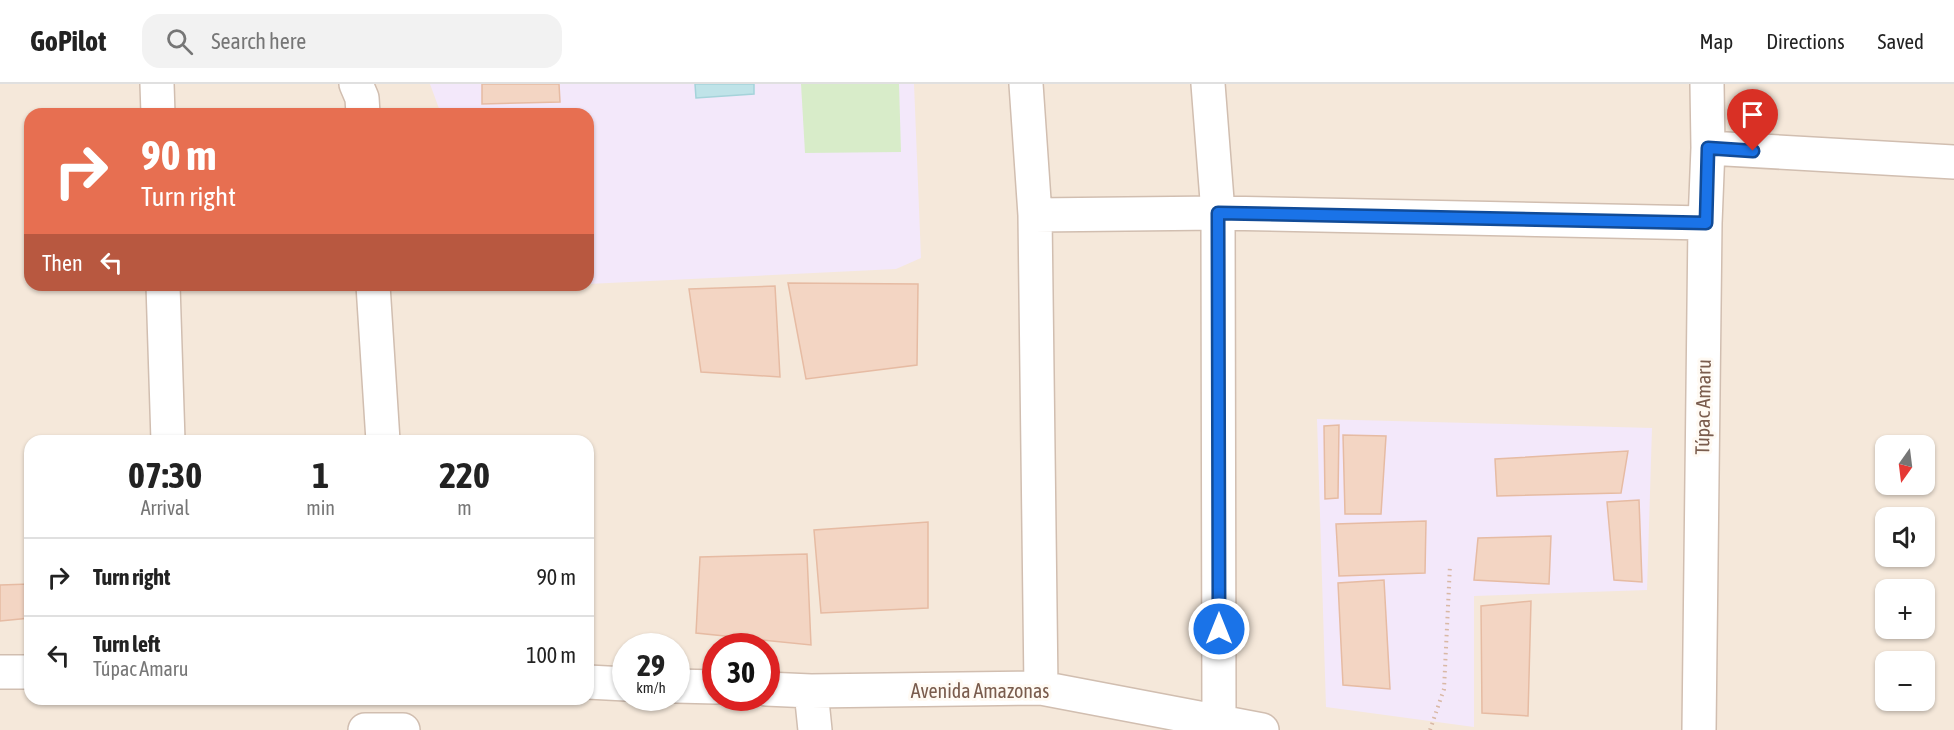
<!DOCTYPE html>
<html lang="en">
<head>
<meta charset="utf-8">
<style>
	body { margin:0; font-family:"Asap Condensed",sans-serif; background:#f2f2f2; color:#222; height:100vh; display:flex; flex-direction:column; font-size:22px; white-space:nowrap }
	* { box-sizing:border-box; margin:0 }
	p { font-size:20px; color:#767676 }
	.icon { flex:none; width:33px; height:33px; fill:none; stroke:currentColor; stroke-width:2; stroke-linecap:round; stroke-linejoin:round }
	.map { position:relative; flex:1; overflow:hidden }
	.sheet { position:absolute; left:24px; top:351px; width:570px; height:270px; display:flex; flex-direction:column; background:#fff; border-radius:18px; box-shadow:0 2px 4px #0004 }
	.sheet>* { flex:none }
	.top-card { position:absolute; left:24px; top:24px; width:570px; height:183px; border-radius:18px; box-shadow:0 2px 4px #0004; background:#e76f51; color:#fff; overflow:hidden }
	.needle { width:39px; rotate:194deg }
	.fabs { position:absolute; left:1875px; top:351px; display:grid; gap:12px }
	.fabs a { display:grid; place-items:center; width:60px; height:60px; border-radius:12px; background:#fff; box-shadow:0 2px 4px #0004; font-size:30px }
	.speed { position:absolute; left:612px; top:549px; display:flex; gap:12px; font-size:30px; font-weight:700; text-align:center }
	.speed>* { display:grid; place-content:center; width:78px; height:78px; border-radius:50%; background:#fff; box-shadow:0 2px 4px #0004; line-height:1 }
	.speed small { font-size:15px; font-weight:400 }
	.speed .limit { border:9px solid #d22; background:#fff; color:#111 }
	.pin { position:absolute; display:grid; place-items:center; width:51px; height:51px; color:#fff; margin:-62px -26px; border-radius:50% 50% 50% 0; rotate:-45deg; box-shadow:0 0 6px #0007 }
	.pin .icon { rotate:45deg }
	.me { position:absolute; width:66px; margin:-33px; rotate:0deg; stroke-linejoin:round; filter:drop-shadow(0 0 4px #0008) }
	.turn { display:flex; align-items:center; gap:21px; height:126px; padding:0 18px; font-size:27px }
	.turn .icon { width:78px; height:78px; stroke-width:2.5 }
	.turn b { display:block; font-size:42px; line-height:51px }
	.then { display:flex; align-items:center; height:57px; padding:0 18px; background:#0003; gap:12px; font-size:22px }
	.eta { display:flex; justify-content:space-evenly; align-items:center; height:102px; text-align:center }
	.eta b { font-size:36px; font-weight:700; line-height:42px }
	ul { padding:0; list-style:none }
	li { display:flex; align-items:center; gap:18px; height:78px; padding:0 18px; border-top:2px solid #e0e0e0 }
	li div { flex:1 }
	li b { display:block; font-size:22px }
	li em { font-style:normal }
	header { display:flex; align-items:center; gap:36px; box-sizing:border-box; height:84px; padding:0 30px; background:#fff; border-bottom:2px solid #e0e0e0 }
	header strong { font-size:28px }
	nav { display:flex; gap:33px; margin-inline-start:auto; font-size:21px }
	.search { width:420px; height:54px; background:#f2f2f2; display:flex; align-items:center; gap:15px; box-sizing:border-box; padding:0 21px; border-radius:18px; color:#767676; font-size:22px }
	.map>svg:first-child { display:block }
	.residential { fill:#f5e8da; fill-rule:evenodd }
	.education { fill:#f3e8fa }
	.green { fill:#d8ecc9 }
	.water { fill:#bfe3e8; stroke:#a5d3da; stroke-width:1.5 }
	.building { fill:#f3d5c3; stroke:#e6bba3; stroke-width:1.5 }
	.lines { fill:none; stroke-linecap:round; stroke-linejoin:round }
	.minor-casing { stroke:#d1beb0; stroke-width:36 }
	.path { stroke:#d9b8a5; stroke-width:4; stroke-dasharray:1.5 4.5; stroke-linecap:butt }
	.minor { stroke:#fff; stroke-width:33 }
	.route-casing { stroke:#114b97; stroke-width:15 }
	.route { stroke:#1a73e8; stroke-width:10 }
	.labels { text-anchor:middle; stroke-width:6; stroke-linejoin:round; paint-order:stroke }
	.street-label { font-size:20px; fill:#7a5c4d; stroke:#fffaf3 }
</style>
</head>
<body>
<header>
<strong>GoPilot</strong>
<div class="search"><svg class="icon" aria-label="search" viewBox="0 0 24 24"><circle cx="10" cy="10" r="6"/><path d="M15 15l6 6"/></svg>Search here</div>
<nav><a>Map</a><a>Directions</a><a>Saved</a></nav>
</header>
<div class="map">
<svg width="1954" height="646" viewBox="0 0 1954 646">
	<rect width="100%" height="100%" fill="#fdf6ec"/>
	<path class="residential" d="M0,0H1954V646H0ZM30,30H588V201H30ZM30,357H588V615H30ZM1886,362H1924V400H1886ZM1886,434H1924V472H1886ZM1886,506H1924V544H1886ZM626,562H676V614H626ZM716,562H766V614H716ZM1886,578H1924V616H1886Z"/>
	<path class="education" d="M430,0H914L921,174L896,185L588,200V30H441Z
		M1317,335L1652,344L1647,506L1474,512V643L1326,623Z"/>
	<path class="green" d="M801,0H899L901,68L805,69Z"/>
	<path class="water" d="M695,0H754V10L696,14Z"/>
	<path class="building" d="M482,0H559L560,18L482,20Z
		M788,199L918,200L917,281L806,295Z
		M775,202L780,293L701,288L689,205Z
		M1339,341L1338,414L1325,415L1324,342Z
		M1343,351L1386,352L1381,430H1345Z
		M1628,367L1621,409L1497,412L1495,375Z
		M1639,416L1642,498L1614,496L1607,418Z
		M1426,437L1425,489L1339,492L1336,440Z
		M928,438V524L821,529L814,446Z
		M1551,452L1549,500L1474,496L1478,454Z
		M807,470L811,561L696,549L700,473Z
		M1384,496L1390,605L1343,601L1338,499Z
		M30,500V534L0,537V501Z
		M1531,517L1528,632L1482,629L1481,522Z"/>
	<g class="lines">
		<g class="minor-casing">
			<path id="minor" d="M157,0L158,30
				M356,0L362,14L363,30
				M1026,0L1035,131L1041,604
				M1208,0L1218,129L1219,638
				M1708,64L1954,78
				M1035,131L1218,129L1705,139
				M163,201L168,357
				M373,201L383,357
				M0,588H30
				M588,598L626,600
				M676,602L716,603
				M766,605L811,607L1041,604L1262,646
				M811,607L815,646
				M365,646H403
				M1699,646L1705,139L1708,64L1707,0"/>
		</g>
		<path class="path" d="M1430,646L1444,605L1450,481"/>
		<use href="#minor" class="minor"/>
	</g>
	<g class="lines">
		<g class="route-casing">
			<path id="route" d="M1219,545L1218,129L1706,139L1708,64L1753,67"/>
		</g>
		<use href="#route" class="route"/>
	</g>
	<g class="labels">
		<g class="street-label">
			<text transform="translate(1703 323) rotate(-89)" y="7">Túpac Amaru</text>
			<text x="980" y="614">Avenida Amazonas</text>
		</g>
	</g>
</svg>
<div class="fabs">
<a><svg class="needle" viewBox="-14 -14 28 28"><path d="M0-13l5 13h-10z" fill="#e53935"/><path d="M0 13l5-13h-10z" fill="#767676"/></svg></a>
<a><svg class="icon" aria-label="sound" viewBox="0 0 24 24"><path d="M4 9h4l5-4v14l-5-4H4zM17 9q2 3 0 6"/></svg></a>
<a>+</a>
<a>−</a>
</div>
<div class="speed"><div>29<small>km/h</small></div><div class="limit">30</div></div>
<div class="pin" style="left:1753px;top:67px;background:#d93025"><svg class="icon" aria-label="arrive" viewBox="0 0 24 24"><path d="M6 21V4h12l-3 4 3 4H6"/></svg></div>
<svg class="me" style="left:1219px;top:545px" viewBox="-20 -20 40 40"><circle r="17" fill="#1a73e8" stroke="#fff" stroke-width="3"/><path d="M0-11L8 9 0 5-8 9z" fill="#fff"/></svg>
<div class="top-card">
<div class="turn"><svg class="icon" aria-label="right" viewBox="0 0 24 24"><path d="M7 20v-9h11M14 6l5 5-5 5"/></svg><div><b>90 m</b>Turn right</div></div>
<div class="then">Then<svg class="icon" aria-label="left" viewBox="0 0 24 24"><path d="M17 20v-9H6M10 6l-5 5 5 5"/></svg></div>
</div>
<section class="sheet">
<div class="eta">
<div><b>07:30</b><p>Arrival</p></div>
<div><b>1</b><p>min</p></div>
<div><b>220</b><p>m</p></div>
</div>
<ul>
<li><svg class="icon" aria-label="right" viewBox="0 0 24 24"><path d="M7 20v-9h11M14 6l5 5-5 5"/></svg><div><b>Turn right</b></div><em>90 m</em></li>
<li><svg class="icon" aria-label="left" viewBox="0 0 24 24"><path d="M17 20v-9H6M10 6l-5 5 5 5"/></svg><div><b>Turn left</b><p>Túpac Amaru</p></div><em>100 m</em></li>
</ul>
</section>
</div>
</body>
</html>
